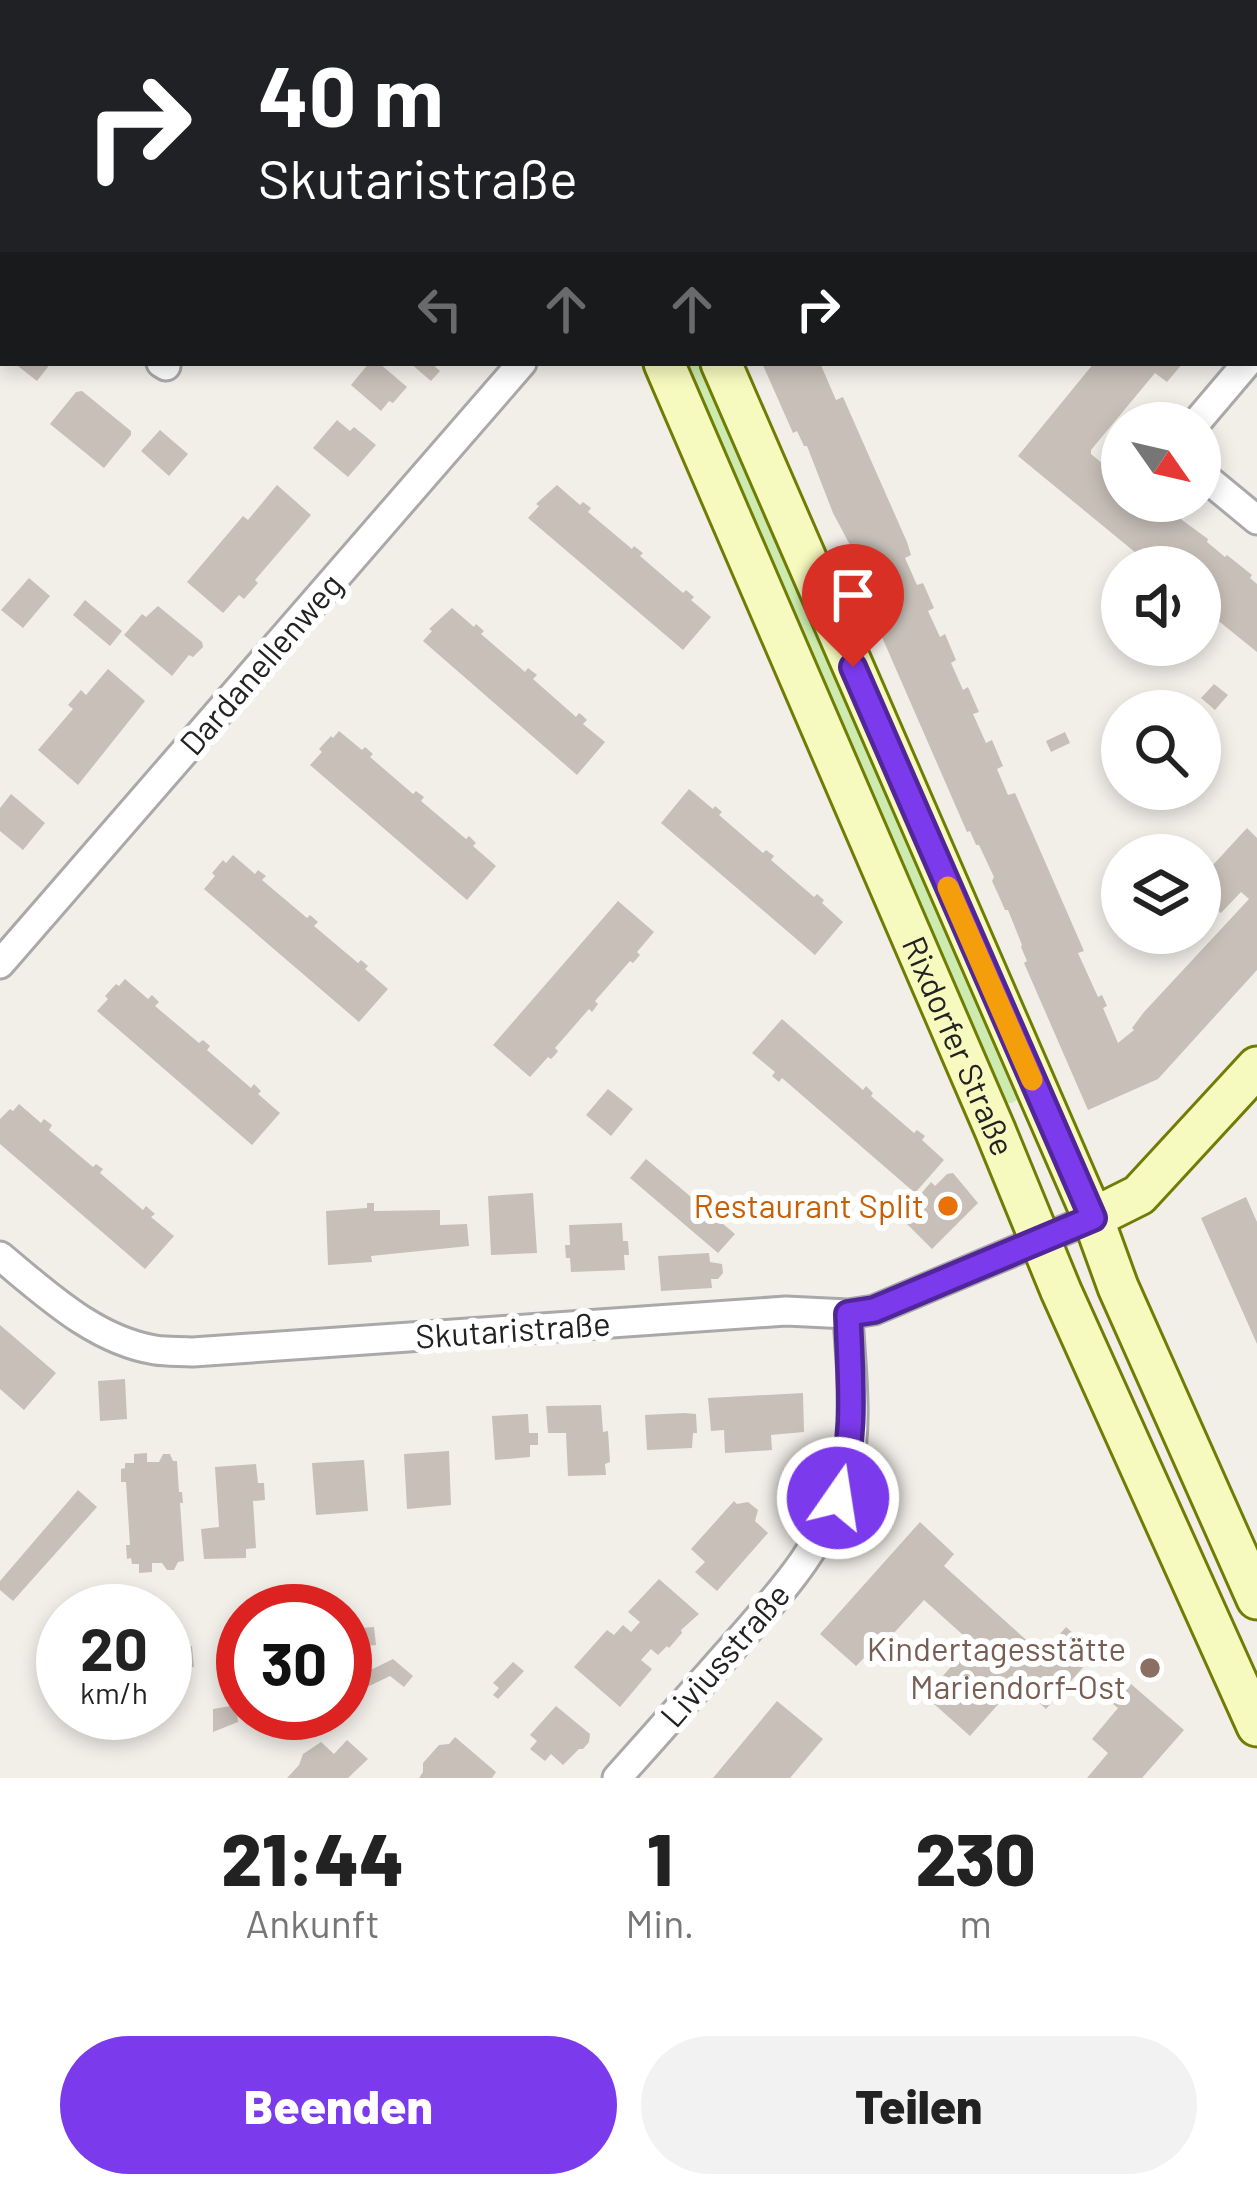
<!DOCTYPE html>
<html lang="de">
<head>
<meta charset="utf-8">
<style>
	body { margin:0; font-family:Barlow,sans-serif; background:#f2f2f2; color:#222; height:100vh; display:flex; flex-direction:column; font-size:45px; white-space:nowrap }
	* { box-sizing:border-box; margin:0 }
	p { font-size:39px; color:#767676 }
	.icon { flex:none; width:66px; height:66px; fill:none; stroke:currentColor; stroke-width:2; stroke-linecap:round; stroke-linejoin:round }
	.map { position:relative; height:1778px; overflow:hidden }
	.panel { display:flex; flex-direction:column; background:#fff; flex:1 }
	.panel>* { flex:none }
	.banner { position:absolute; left:0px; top:0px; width:1257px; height:366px; box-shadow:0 6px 18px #0003; background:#202124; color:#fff; overflow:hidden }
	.needle { width:78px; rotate:124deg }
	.fabs { position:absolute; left:1101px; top:402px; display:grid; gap:24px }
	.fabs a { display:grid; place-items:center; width:120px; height:120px; border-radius:50%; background:#fff; box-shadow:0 6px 18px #0003; font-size:60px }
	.speed { position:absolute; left:36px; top:1584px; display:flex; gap:24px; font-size:60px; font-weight:700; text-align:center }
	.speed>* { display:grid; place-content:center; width:156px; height:156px; border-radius:50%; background:#fff; box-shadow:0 6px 18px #0003; line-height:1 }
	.speed small { font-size:30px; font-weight:400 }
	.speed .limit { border:18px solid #d22; background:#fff; color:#111 }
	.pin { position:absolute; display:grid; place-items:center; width:102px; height:102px; color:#fff; margin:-123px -51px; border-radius:50% 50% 50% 0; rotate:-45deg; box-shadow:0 0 12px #0007 }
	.pin .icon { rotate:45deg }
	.me { position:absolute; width:132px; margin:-66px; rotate:13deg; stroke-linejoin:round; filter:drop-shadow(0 0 9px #0008) }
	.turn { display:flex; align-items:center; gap:42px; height:252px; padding:0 60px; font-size:54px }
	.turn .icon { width:156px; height:156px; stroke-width:2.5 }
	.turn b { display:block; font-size:84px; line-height:102px }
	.lanes { display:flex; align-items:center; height:114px; padding:0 60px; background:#0003; justify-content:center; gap:60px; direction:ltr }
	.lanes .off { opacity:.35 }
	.eta { display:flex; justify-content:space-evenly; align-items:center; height:204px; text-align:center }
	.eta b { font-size:72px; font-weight:800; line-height:84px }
	.primary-button { display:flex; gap:24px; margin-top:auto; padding:24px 60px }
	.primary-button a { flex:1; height:138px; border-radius:72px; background:#7c3aed; color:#fff; font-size:48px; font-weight:800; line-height:138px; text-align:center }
	.primary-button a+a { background:#f2f2f2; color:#222 }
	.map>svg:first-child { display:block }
	.grass { fill:#cdebb0 }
	.building { fill:#c7bfb8 }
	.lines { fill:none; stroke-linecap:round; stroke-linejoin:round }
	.street-casing { stroke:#a9a9a9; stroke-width:33 }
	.secondary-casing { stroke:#707d05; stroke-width:45 }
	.street { stroke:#fff; stroke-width:27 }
	.secondary { stroke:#f7fabf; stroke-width:39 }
	.route-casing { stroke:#51269a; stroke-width:30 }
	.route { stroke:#7c3aed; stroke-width:21 }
	.slow { stroke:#f59e0b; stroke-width:21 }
	.food-dot { fill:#e8710a; stroke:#fff; stroke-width:4.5 }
	.education-dot { fill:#8d6e63; stroke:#fff; stroke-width:4.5 }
	.labels { text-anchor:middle; stroke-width:12; stroke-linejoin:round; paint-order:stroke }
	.street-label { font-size:33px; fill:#222; stroke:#fff }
	.food-label { font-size:33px; fill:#c56008; stroke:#fff; text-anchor:end }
	.education-label { font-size:33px; fill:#785e54; stroke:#fff; text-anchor:end }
</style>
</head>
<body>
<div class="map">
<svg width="1257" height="1778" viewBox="0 0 1257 1778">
	<rect width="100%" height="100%" fill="#f2efe9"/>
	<path class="grass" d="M676,363H710L1023,1096L1012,1103H1003Z"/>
	<path class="building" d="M14,363H51L37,381Z
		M369,363H379L407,387L393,403L389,401L381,411L351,385Z
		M410,363H431L440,371L431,381Z
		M762,363H820L836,400L843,397L907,542L911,555L905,558L917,585L923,583L934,608L928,611L940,637L945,634L956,660L951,663L963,690L968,687L979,712L973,714L986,743L992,740L1003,766L997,769L1008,795L1015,793L1084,951L1078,953L1098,997L1102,995L1107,1006L1103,1008L1118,1043L1134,1030L1132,1028L1144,1012L1249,899L1241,892L1221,913L1200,895V879L1247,828L1257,838V970L1158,1079L1088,1110L1024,963L1027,961L1021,947L1022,945L1008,910H1005L998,894L992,881L994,877L979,845H976L970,831L967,832L851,566L855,564L850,545L833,513L807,446H804L797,431L793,433Z
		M1094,363H1183L1167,382L1155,373L1091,450V454L1103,464L1109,457L1122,467V501H1162L1163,506L1208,539L1207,542L1225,557L1227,555L1252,575L1250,578L1257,584V652L1200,606V567H1153L1018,456Z
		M82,391L131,431V435L104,468L50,424L76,392Z
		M337,420L350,431L354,427L376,445L348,477L313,448Z
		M160,430L188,454L169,476L141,451Z
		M277,485L311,515L255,580L258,583L244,599L239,595L223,613L187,582L243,516L248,520Z
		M557,485L580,505L583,502L591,508L588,512L632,549L634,546L643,553L640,556L683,593L686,590L694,597L691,600L711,617L683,650L528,518L539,506L536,504Z
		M29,578L50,596L23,628L1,610Z
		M85,600L122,631L110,646L73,615Z
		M158,606L202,642L203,647L193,657L189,655L172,676L124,635L142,614L146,617Z
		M452,608L474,627L476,624L484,631L481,634L525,672L528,668L537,675L533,679L576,717L579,713L583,716L587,720L583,724L605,742L577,775L423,641L432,631L429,629Z
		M108,669L145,701L78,785L38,750L73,709L68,705L81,690L86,695Z
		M1214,684L1228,695L1215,710L1201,698Z
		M339,731L362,750L365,747L373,754L370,757L413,794L416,791L424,797L421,801L466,839L469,836L476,843L473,846L496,866L467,900L310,765L322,752L319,749L331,736L333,738Z
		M1065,732L1070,743L1051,752L1046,741Z
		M689,789L713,809L715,806L722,812L719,815L763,853L766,850L774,856L771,860L814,897L817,894L824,900L822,903L843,922L815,955L661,823Z
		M11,794L45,823L23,850L0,831V808Z
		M233,855L255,874L258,870L266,876L262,880L307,918L310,915L318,922L314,926L358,963L361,960L368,966L365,969L388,989L359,1022L204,889L215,876L212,873L223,860L226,863Z
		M618,901L654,932L637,952L640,955L633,963L630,961L595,1001L598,1004L592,1012L589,1009L555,1048L558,1051L555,1055L551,1059L548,1057L530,1077L493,1045Z
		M125,979L148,999L152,995L159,1002L155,1006L199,1043L203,1040L210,1046L207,1050L251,1088L254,1084L261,1091L258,1094L280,1113L252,1145L97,1011L108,999L105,996L116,984L119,986Z
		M782,1019L863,1090L866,1086L873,1093L871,1096L914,1133L917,1130L925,1136L922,1140L944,1160L915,1193L782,1078L779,1082L772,1076L775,1072L752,1053Z
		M608,1089L633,1109L611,1136L586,1115Z
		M19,1104L41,1123L44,1119L52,1125L49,1130L93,1167L96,1164L103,1169L100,1173L143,1210L146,1206L155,1214L151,1217L174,1236L145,1269L0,1144V1119L10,1109L13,1111Z
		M646,1159L735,1234L718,1253L630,1178Z
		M953,1173L978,1203L932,1249L902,1219L921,1200L919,1196L931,1182L935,1186L947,1174Z
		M533,1193L537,1253L491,1255L488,1196Z
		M1246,1197L1257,1222V1344L1201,1218Z
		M367,1203H374V1211L440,1210V1225L467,1224L469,1246L371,1256L372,1262L328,1265L326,1211L367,1208Z
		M622,1223L623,1241H628L629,1255H624L625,1270L571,1272L570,1258H566L565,1245H570L569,1225Z
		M709,1253L710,1262L722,1264L723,1273L718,1279H711L712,1288L661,1291L658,1256Z
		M0,1325L56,1373L24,1410L0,1389Z
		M125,1379L127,1419L100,1421L98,1381Z
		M803,1393L804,1432L771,1435L772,1450L725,1453L724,1430L711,1431L708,1398Z
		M601,1405L603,1432L608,1431L610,1462L605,1464L606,1475L568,1476L566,1433H548L546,1406Z
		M684,1413L696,1414L697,1433H693L692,1448L647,1450L645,1415Z
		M528,1414L529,1433H538V1445H530V1457L495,1460L492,1416Z
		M449,1451L451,1505L407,1509L404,1454Z
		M147,1453V1462H159L163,1454H170L173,1461H177L179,1492H182L183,1503H180L184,1561L178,1562L174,1570H167L162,1563H152V1572L139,1573V1564H132L131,1558L127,1559L126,1545H130L126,1482H121V1469L125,1468V1463H134V1454Z
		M364,1460L368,1511L316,1515L312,1463Z
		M256,1464L258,1483H264L265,1500L253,1501L256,1548L246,1549V1558L204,1559L201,1529L219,1527L215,1467Z
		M78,1490L97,1507L13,1601L0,1590V1581Z
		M734,1501L737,1504L748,1502L758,1510L755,1521L768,1533L717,1591L695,1572L705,1562L691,1549Z
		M920,1522L954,1554L944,1566L1033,1646L1038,1640L1047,1649L1066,1627L1096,1653L1046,1709L1017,1683L970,1736L925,1696L972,1643L924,1600L872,1657L868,1654L856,1666L820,1634Z
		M659,1579L699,1614L681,1630L682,1633L669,1648L667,1646L658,1655L651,1649L641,1660L652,1669L620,1707L574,1667L607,1630L614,1635L623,1625L631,1632L640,1622L628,1612Z
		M374,1627L376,1645L356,1647L355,1633L360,1632V1628Z
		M192,1646L194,1667L176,1669L174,1648Z
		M393,1659L413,1676L404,1687L390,1676L357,1692L350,1680Z
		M513,1662L524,1671L498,1699L493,1695L499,1688L493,1683Z
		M1131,1684L1184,1730L1142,1778H1087L1108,1753L1092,1739L1118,1708L1113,1704Z
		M777,1701L823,1739L790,1778H713Z
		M236,1705L238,1722L213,1732V1709Z
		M556,1706L590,1734L589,1742L583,1749H579L563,1765L551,1754L545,1761L530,1749L537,1741L530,1735Z
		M455,1737L496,1772L492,1778H419L423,1772V1763L439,1745L449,1744Z
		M347,1740L368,1759L348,1778H287L299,1765L303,1754L321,1742L334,1754Z"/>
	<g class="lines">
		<g class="street-casing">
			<path id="street" d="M1215,0L1219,3
				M833,3L835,0
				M916,3L919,0
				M1254,32L1257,35
				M0,237L3,239
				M161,363L166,366
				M1196,423L1247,363
				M1200,473L1257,520
				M0,964L522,363
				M0,1256C45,1293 94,1340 155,1350C167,1352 181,1351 193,1352L786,1311L848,1314L874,1310L1093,1218
				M617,1778C654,1737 691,1695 727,1654C776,1598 827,1545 847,1471C859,1424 850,1363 848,1314"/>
		</g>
		<g class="secondary-casing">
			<g id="secondary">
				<path d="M506,0L507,3"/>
				<path d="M564,0L565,3"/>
				<path id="s1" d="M664,363L995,1130L1061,1291L1257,1726"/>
				<path d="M721,363L1093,1218L1118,1287L1257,1599"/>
				<path d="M1093,1218L1139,1195L1257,1067"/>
			</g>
		</g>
		<use href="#street" class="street"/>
		<use href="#secondary" class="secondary"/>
	</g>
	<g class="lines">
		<g class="route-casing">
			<path id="route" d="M838,1498C857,1438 850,1377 848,1314L874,1310L1093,1218L853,667"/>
		</g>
		<use href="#route" class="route"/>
		<path class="slow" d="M948,887L1032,1080"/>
	</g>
	<circle class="food-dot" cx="948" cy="1206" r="12"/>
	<circle class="education-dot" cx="1150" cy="1668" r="12"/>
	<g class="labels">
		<g class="street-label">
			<text transform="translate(261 664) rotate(-49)" y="12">Dardanellenweg</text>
			<text dy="12" stroke="none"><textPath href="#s1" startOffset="744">Rixdorfer Straße</textPath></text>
			<text transform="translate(513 1330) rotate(-4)" y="12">Skutaristraße</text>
			<text transform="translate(725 1655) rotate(-49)" y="12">Liviusstraße</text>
		</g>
		<g class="food-label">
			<text x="924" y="1218">Restaurant Split</text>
		</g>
		<g class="education-label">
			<text x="1126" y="1661">Kindertagesstätte<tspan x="1126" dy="38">Mariendorf-Ost</tspan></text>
		</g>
	</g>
</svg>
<div class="fabs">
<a><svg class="needle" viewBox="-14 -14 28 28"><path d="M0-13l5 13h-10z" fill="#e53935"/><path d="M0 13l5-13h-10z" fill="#767676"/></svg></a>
<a><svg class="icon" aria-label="sound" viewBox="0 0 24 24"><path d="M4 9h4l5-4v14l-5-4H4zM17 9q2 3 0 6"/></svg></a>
<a><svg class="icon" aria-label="search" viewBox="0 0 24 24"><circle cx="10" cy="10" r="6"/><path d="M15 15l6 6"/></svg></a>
<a><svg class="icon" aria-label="layers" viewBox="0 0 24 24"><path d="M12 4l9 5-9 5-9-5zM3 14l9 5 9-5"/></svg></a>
</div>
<div class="speed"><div>20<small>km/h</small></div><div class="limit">30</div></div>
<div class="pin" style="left:853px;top:667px;background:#d93025"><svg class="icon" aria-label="arrive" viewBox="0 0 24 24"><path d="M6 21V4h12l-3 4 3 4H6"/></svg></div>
<svg class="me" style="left:838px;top:1498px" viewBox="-20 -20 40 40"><circle r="17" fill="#7c3aed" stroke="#fff" stroke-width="3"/><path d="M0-11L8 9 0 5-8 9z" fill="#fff"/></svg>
<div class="banner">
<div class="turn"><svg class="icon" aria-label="right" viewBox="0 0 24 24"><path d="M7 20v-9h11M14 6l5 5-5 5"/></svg><div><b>40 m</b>Skutaristraße</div></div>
<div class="lanes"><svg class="icon off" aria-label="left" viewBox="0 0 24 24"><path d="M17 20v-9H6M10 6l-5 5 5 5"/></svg><svg class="icon off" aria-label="ahead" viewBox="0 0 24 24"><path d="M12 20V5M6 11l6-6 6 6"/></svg><svg class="icon off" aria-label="ahead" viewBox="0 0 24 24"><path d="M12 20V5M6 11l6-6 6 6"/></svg><svg class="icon" aria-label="right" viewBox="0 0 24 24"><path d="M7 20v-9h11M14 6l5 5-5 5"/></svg></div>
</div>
</div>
<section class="panel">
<div class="eta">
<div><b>21:44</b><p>Ankunft</p></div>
<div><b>1</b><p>Min.</p></div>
<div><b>230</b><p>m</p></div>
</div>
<div class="primary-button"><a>Beenden</a><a>Teilen</a></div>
</section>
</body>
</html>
